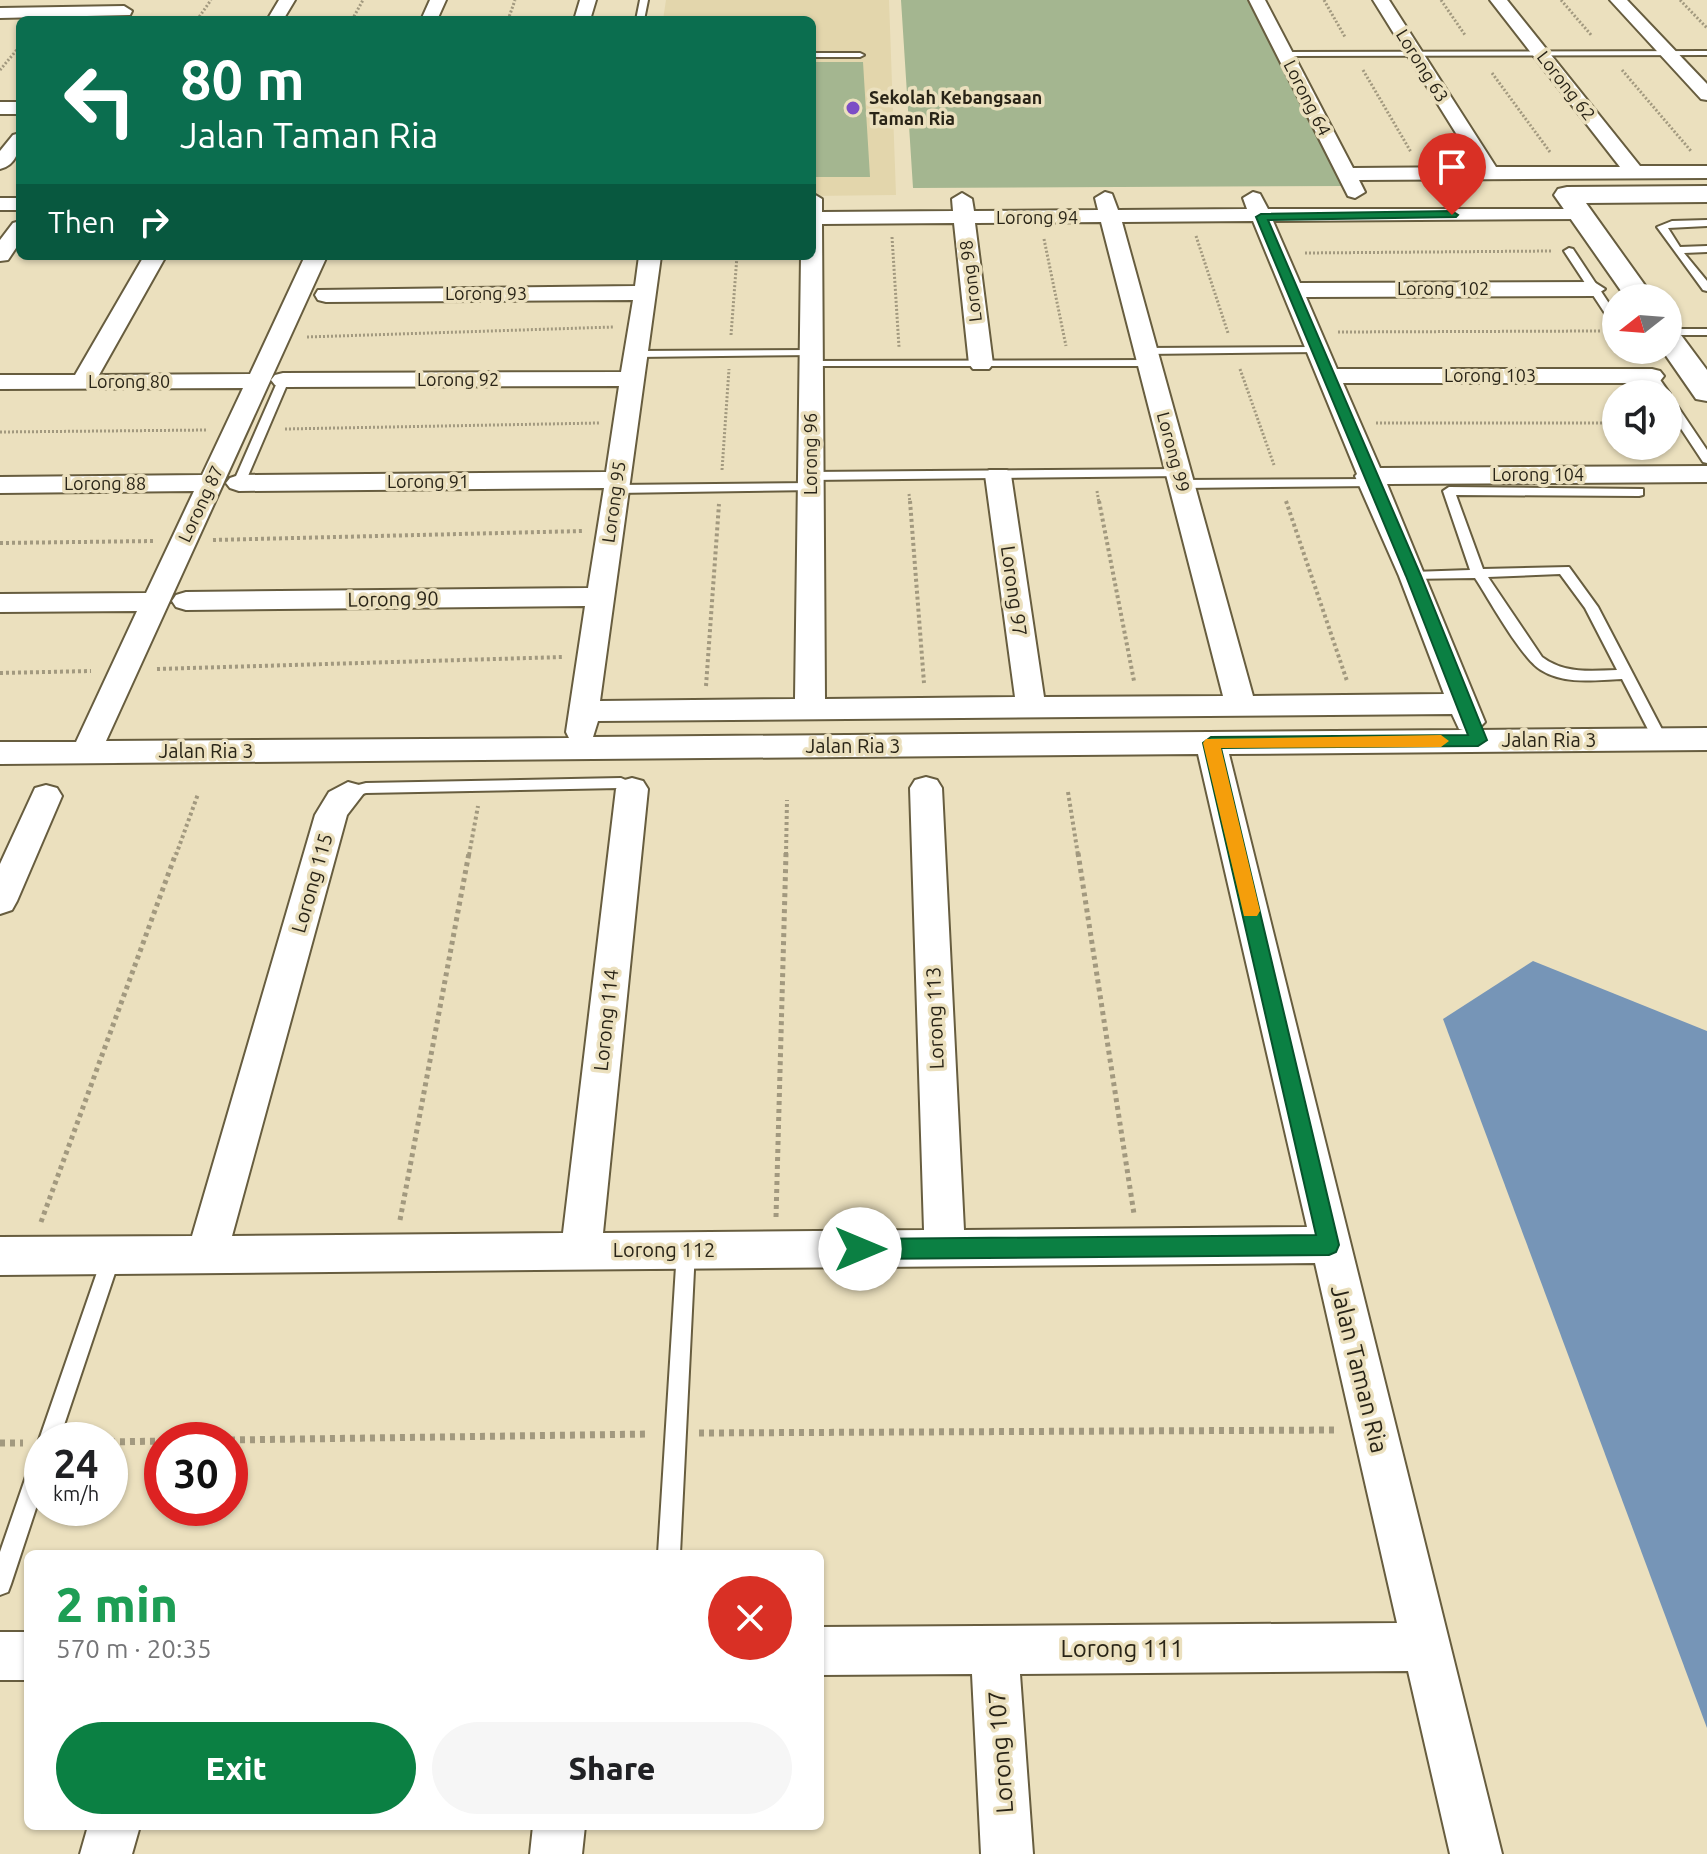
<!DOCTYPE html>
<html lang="en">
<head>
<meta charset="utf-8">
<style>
	body { margin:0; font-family:Ubuntu,sans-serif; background:#f6f6f6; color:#202124; height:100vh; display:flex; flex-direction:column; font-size:30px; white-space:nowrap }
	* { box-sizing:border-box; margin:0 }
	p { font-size:26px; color:#757577 }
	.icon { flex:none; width:44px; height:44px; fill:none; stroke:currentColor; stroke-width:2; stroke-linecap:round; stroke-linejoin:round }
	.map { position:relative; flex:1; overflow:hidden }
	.side { position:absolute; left:24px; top:1550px; width:800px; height:280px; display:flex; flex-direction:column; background:#fff; border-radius:12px; box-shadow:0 2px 6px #0004 }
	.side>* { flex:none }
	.guide { position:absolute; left:16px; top:16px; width:800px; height:244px; border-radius:12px; box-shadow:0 2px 6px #0004; background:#0b6e4f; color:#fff; overflow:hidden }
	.needle { width:52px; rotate:253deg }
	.tools { position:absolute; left:1602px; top:284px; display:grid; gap:16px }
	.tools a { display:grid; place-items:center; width:80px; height:80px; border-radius:50%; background:#fff; box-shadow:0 2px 6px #0004; font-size:40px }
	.speed { position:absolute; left:24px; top:1422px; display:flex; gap:16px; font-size:40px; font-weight:700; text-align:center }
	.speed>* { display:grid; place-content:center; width:104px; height:104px; border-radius:50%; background:#fff; box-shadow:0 2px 6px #0004; line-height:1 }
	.speed small { font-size:20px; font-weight:400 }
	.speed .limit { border:12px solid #d22; background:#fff; color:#111 }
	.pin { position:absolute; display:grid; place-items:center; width:68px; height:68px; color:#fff; margin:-82px -34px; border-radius:50% 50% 50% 0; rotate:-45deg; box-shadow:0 0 8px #0007 }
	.pin .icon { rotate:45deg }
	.me { position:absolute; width:88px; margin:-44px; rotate:90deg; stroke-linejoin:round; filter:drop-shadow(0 0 6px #0008) }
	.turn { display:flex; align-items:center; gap:28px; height:168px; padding:0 32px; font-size:36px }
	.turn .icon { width:104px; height:104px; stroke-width:2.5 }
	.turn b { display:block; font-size:56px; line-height:68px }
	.then { display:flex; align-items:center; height:76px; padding:0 32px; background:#0003; gap:16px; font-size:30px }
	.round { display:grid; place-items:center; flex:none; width:84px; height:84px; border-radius:42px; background:#f6f6f6 }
	.overview { display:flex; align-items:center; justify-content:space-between; height:136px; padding:0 32px }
	h1 { font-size:48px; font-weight:800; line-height:60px; color:#1e9e55 }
	.cta { display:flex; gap:16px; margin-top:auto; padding:16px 32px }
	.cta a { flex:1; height:92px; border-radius:48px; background:#0b8043; color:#fff; font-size:32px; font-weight:800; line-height:92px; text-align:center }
	.cta a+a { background:#f6f6f6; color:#202124 }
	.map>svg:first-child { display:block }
	.built { fill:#e3d6ac }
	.green { fill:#a4b690 }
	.water { fill:#7695b7 }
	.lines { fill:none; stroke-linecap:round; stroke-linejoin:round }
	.lane-casing { stroke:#675d3f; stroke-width:4 }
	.street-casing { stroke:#675d3f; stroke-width:4 }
	.secondary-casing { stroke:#675d3f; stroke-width:4 }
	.path-far3 { stroke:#a2997f; stroke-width:3; stroke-dasharray:2 2; stroke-linecap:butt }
	.path-far2 { stroke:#a2997f; stroke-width:4; stroke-dasharray:3 3; stroke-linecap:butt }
	.path-far1 { stroke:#a2997f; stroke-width:5; stroke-dasharray:4 4; stroke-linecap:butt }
	.path { stroke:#a2997f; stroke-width:7; stroke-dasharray:5 5; stroke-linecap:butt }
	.lane { fill:#fff; fill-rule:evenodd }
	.street { fill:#fff; fill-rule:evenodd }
	.secondary { fill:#fff; fill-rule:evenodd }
	.route { fill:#0b8043; stroke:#07532c; stroke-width:2 }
	.slow { fill:#f59e0b }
	.poi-dot { fill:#7c4dc6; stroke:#ebe0be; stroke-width:3 }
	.labels { text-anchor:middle; stroke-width:7; stroke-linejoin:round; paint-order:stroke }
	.far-street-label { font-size:18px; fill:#292417; stroke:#ebe0be }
	.far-poi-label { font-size:18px; font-weight:bold; fill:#292417; stroke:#ebe0be; text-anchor:start }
	.street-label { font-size:20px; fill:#292417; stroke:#ebe0be }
	.near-street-label { font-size:24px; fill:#292417; stroke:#ebe0be }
</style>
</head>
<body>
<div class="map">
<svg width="1707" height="1854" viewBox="0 0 1707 1854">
	<rect width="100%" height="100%" fill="#ebe0be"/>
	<path class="built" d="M666,0H889L896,195L812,196V20H663Z"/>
	<path class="green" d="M901,0H1247L1347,186L913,188Z
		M812,62H863L870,177H812Z"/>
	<path class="water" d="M1533,961L1707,1031V1728L1443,1019Z"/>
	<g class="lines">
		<g class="lane-casing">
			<path id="lane" d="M640,0H648L644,20H636Z
				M1707,51V55L1285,56L1281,54L1285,52Z
				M812,53H860L864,55L860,57H812Z
				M1707,220V226L1668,228L1680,247L1707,246V252L1684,253L1707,281V291L1703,290L1657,227L1672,221Z
				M1569,248L1573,249L1616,314V325L1612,324L1564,251Z
				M1668,329H1707V335H1668Z
				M1316,347L1320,348V352L1146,354L1141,351L1146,348Z
				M812,350L816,351V355L636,357L631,354L636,351Z
				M812,361L1149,360L1154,363L1149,366H808L807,364Z
				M1648,374H1656L1670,394L1668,396V394H1658L1646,376Z
				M279,378L289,380L245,483L239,487L235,486L233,483Z
				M1668,397L1672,398L1707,450V463L1703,462L1668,409Z
				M1179,469L1183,470V476L811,480L805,476L811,472Z
				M1371,479L1375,480V486L1182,488L1176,484L1182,480Z
				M811,483L815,484V490L616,493L610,489L616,485Z
				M1449,487L1643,489V495L1639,496L1456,495L1483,569L1569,567L1598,607L1667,739L1665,743H1655L1622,679C1595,680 1565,685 1541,670C1521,658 1489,599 1475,578L1408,579L1407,576L1413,572L1470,570L1443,491ZM1560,574L1585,608L1617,670C1590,671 1565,674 1542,657L1488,577Z
				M621,778L637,785L639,789L637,793L632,794L619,788L366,793L348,798L341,793L343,789L366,783Z
				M686,1241L693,1244L695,1250L680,1554H658L677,1250L679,1244Z
				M112,1246L119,1249L121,1255L59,1440H42V1447L39,1440L103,1255L105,1249Z
				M42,1449V1490L11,1584L8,1592L0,1595V1552L32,1459L35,1452Z"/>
		</g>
		<g class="street-casing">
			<path id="street" d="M279,0H295L283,20H267Z
				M430,0H446L437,20H421Z
				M580,0H596L590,20H574Z
				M1249,0H1265L1353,168L1477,167L1373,0H1389L1496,167H1620L1490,0H1507L1640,166H1707V178L1359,180L1365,192L1355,198L1348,196Z
				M1610,0H1627L1707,84V100L1701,99Z
				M124,6L132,11L130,15L0,18V8Z
				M0,102H20V114H0Z
				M20,133C20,149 17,165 0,169V151L13,135Z
				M1105,192L1112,194L1118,210L1247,209L1243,198L1253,192L1260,194L1268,209H1587L1590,213L1580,219L1273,221L1300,283L1594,282L1605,289L1594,296L1306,297L1337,369H1652L1660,371L1664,376L1660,381L1652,383H1343L1380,468L1707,466V482L1387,484L1485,722L1477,730L1707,728V750L1229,754L1502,1854H1450L1408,1671L1020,1674L1033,1854H981L972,1674L820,1675V1627L1397,1623L1315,1263L0,1275V1237L192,1236L315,815L329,792L348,782L359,785L364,793L347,815L232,1236L563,1233L616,789L621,781L632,778L643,781L648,789L603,1233L924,1230L910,788L915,780L926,777L937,780L942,788L964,1230L1307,1227L1198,754L0,764V742H76L137,611L0,612V594L146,593L194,491L0,493V477L202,475L243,388L0,389V375H75L144,256H166L99,375L250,374L305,256H327L106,741L569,738L566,732L585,606L186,610L176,607L172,601L176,595L186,592L588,588L604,488L239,491L230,488L226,483L230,478L239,475L606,472L619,386L283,387L275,385L271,380L275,375L283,373L621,372L633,300L326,302L318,300L315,295L318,290L635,286L639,256H661L600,701L795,699L801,256H812V193L822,199V212L953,211L952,199L962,193L972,199L974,211L1098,210L1095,198ZM1253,221L1357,474L1355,476L1399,576L1444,694L1253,696L1122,222ZM1101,222L1223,696L1044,697L1011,475L1007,470H989L985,475L1015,697L825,699L822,224L954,223L969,364L973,369H989L993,364L975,223ZM1452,714L1459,729L1463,730L593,737L598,721Z
				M0,198H20V210H0Z
				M20,221V242L8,260L0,261V240L13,223Z
				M46,785L57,788L62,796L17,901L12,910L0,914V864L35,788Z
				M0,1632H28V1680H0Z
				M88,1826H140L132,1854H80Z
				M533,1826H585L582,1854H530Z"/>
		</g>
		<g class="secondary-casing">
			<path id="secondary" d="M1707,186V202L1586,203L1654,298H1626L1554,195L1558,189L1567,187Z
				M1668,328L1678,331L1707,370V401L1696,399L1662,350H1668Z"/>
		</g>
		<path class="path-far3" d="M1324,0L1345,37
			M1441,0L1465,35
			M1561,0L1592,36
			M1680,0L1707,28
			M197,20L211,0
			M352,20L363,0
			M508,20L515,0
			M0,70L20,46
			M1363,70L1411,152
			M1622,70L1691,151
			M1492,73L1550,152
			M1196,236L1228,333
			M892,237L899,347
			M1044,239L1066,346
			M1305,253L1551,251
			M340,258L415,256
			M1338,332L1600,331
			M731,335L737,256
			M307,337L613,327
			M1240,369L1274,465
			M1376,423H1616
			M285,429L599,423
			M0,432L207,430
			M722,470L729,369
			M1097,491L1099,503
			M909,494L910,503"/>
		<path class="path-far2" d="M910,501L924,683
			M1099,501L1134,681
			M1286,501L1347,681
			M213,540L583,531
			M0,543L155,541
			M157,669L563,657
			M0,673L91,671
			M706,686L719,504
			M1068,792L1078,855
			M176,855L198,794
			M469,855L478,806
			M786,855L787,800"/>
		<path class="path-far1" d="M1078,853L1134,1214
			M776,1217L786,853
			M400,1220L469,853
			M41,1222L176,853"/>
		<path class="path" d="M699,1433L1337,1430
			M230,1440L649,1434
			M110,1442L162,1441
			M0,1443H23"/>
		<use href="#lane" class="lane"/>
		<use href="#street" class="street"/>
		<use href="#secondary" class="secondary"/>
	</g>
	<path class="route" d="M1452,211L1458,215L1456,217L1268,220L1421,576L1487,740L1478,746L1221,748L1339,1245L1336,1252L1329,1255L860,1259L853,1256L849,1249L853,1242L860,1239L1316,1235L1203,743L1211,737L1468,735L1406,576L1256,217L1261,214Z"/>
	<path class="slow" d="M1441,735L1449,741L1441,747L1221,748L1260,911L1257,916H1244L1203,743L1206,739Z"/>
	<circle class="poi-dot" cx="853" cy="108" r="8"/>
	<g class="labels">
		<g class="far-street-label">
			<text transform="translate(1422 66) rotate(58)" y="6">Lorong 63</text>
			<text transform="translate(1566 86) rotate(52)" y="6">Lorong 62</text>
			<text transform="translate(1307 98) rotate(63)" y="6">Lorong 64</text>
			<text x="1037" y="224">Lorong 94</text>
			<text transform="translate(971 281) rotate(-97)" y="6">Lorong 98</text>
			<text x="1443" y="295">Lorong 102</text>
			<text x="486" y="300">Lorong 93</text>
			<text x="1490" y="382">Lorong 103</text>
			<text x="458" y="386">Lorong 92</text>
			<text x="129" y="388">Lorong 80</text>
			<text transform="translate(1173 452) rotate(75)" y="6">Lorong 99</text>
			<text transform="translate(811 454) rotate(-90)" y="6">Lorong 96</text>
			<text x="1538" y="481">Lorong 104</text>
			<text x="428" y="488">Lorong 91</text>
			<text x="105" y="490">Lorong 88</text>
			<text transform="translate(614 502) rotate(-82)" y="6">Lorong 95</text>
			<text transform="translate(201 504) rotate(-65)" y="6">Lorong 87</text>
		</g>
		<g class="far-poi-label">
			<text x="869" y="104">Sekolah Kebangsaan<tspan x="869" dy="21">Taman Ria</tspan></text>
		</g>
		<g class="street-label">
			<text transform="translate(1014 591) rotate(82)" y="7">Lorong 97</text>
			<text transform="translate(393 599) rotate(-1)" y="7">Lorong 90</text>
			<text x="1549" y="747">Jalan Ria 3</text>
			<text x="853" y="753">Jalan Ria 3</text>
			<text x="206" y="758">Jalan Ria 3</text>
			<text transform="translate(312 883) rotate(-74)" y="7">Lorong 115</text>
			<text transform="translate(935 1018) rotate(-92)" y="7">Lorong 113</text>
			<text transform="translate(606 1020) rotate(-84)" y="7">Lorong 114</text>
			<text x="664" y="1257">Lorong 112</text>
		</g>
		<g class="near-street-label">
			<text transform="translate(1359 1369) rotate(76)" y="8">Jalan Taman Ria</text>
			<text x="1122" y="1657">Lorong 111</text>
			<text transform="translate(1001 1752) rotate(-94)" y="8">Lorong 107</text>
		</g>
	</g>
</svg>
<div class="tools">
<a><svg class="needle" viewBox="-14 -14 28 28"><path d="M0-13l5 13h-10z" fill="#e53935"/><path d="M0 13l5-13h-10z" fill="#757577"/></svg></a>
<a><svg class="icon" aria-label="sound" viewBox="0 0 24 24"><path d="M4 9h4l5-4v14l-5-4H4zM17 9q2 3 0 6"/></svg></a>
</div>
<div class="speed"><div>24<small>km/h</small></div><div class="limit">30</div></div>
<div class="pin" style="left:1452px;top:215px;background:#d93025"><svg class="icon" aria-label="arrive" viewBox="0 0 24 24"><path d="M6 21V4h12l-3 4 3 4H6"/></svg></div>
<svg class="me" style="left:860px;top:1249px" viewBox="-20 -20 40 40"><circle r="19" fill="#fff"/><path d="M0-13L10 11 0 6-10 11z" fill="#0b8043"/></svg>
<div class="guide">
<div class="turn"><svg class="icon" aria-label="left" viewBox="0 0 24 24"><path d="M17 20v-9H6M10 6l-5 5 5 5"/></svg><div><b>80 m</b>Jalan Taman Ria</div></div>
<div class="then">Then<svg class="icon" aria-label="right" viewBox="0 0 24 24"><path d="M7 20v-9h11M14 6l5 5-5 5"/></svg></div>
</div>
<section class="side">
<div class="overview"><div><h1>2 min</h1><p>570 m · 20:35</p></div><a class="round" style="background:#d93025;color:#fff"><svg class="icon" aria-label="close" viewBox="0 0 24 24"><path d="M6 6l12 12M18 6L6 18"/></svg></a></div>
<div class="cta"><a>Exit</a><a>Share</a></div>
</section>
</div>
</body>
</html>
